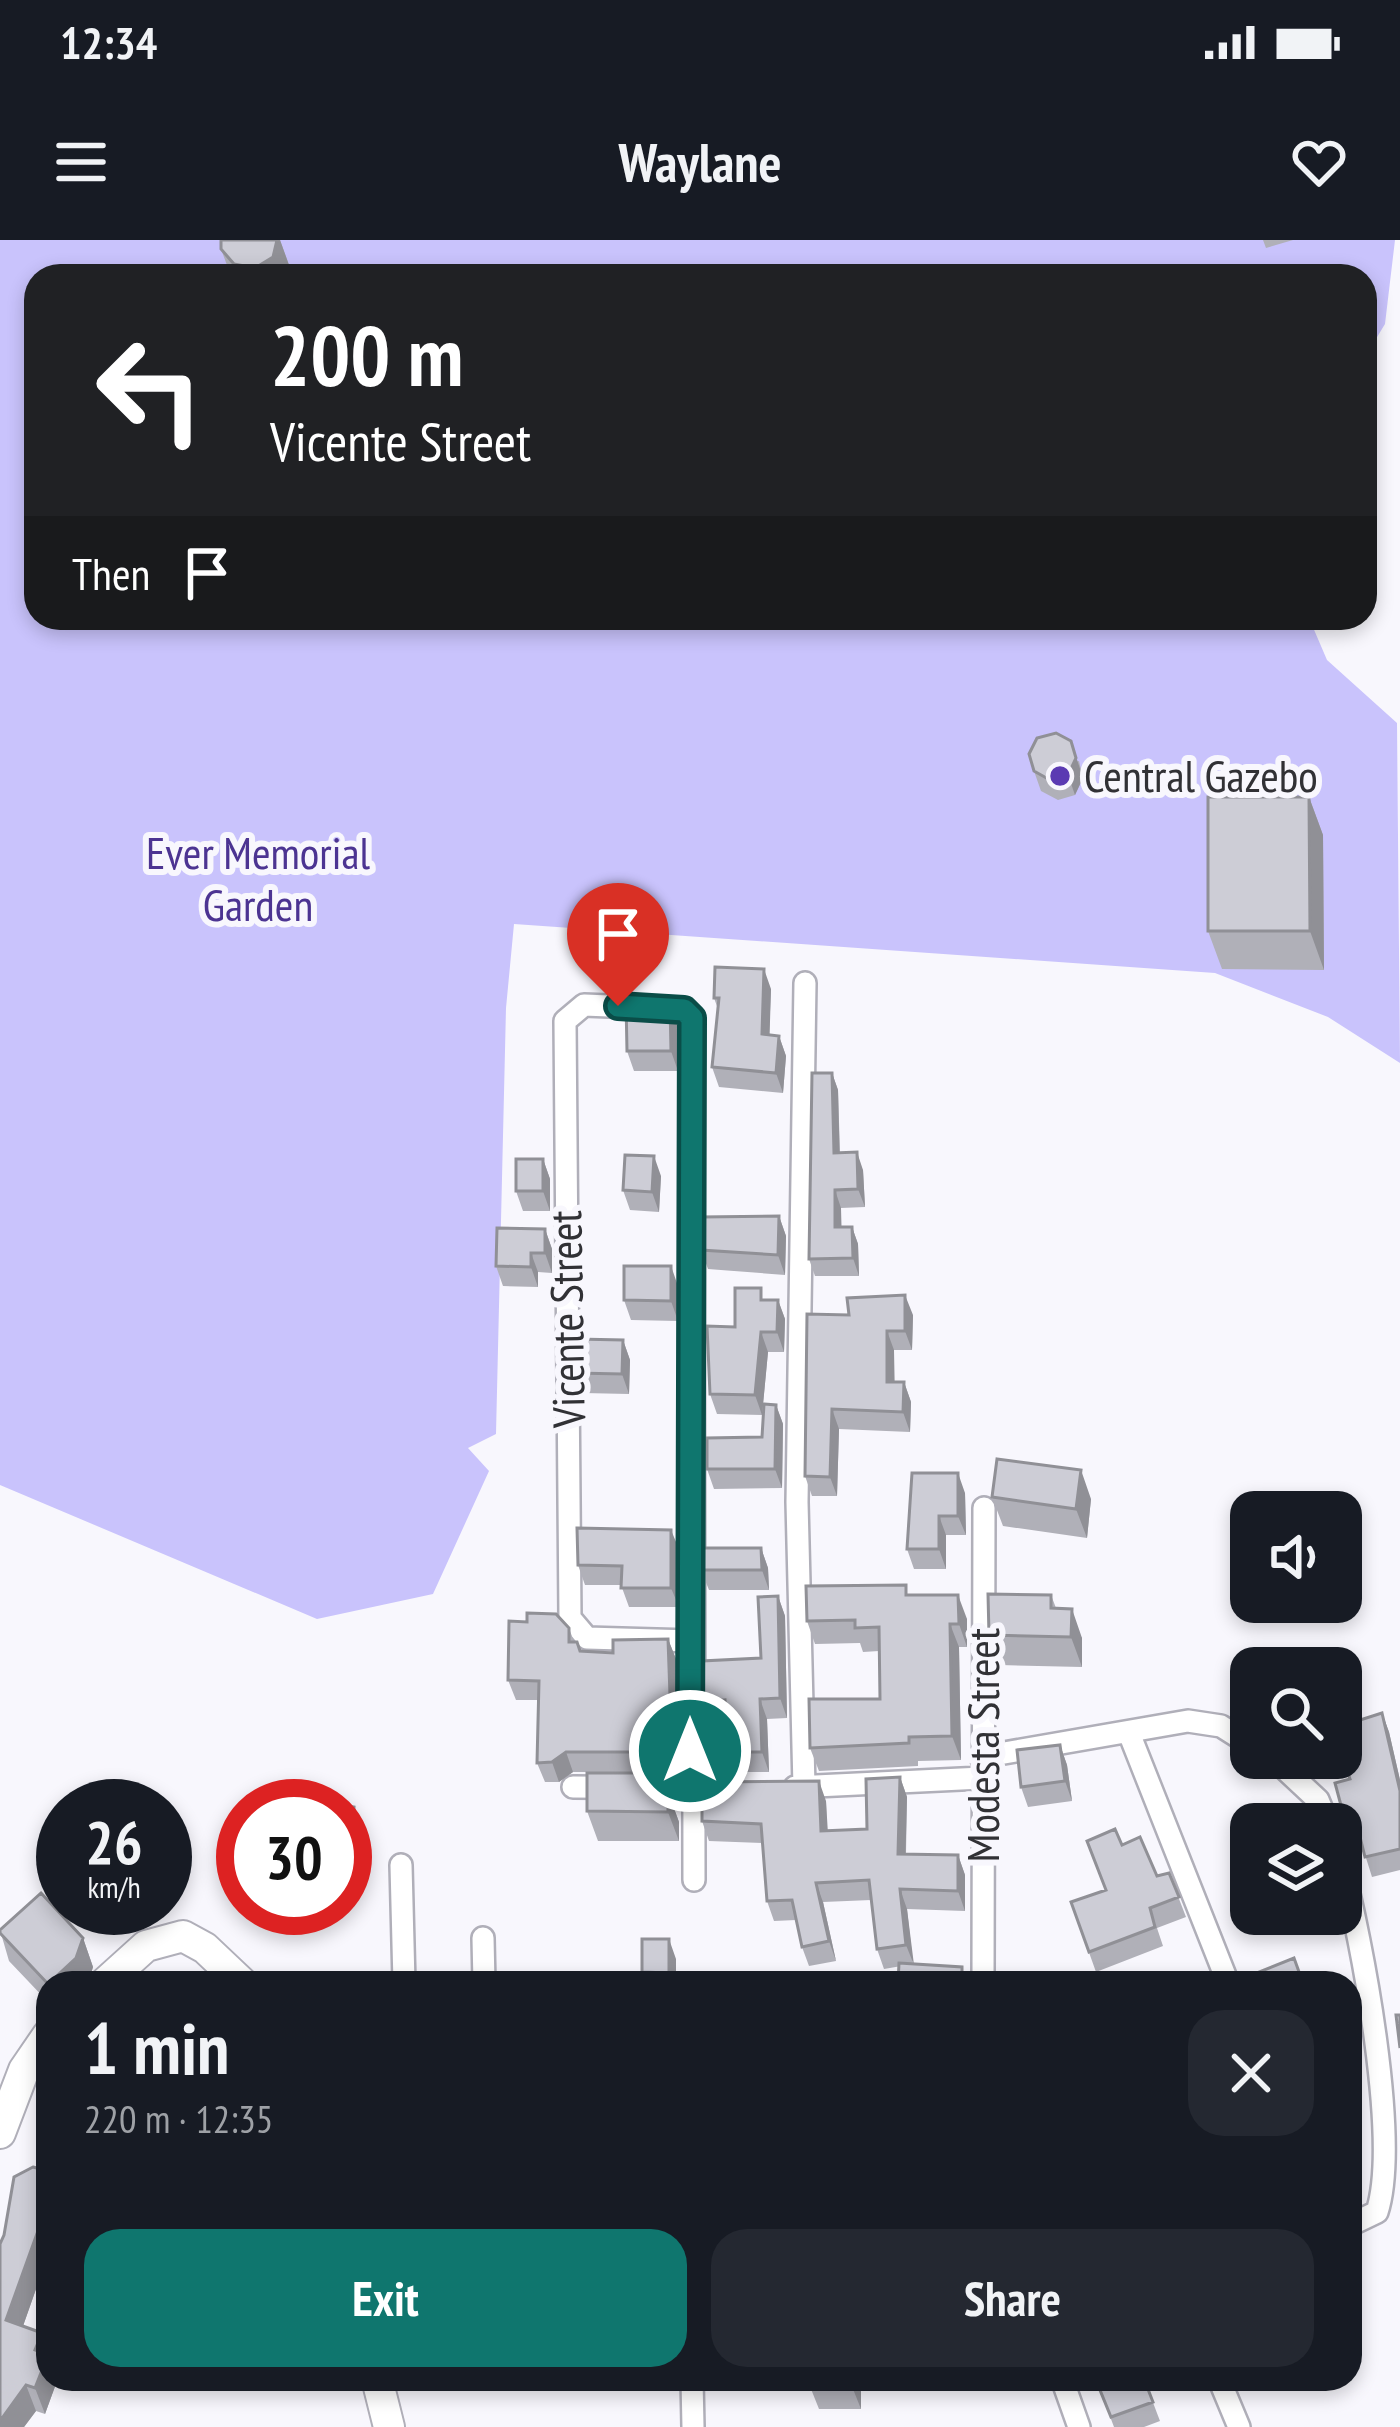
<!DOCTYPE html>
<html lang="en">
<head>
<meta charset="utf-8">
<style>
	body { margin:0; font-family:"PT Sans Narrow",sans-serif; background:#242831; color:#f1f3f6; height:100vh; display:flex; flex-direction:column; font-size:45px; white-space:nowrap }
	* { box-sizing:border-box; margin:0 }
	p { font-size:39px; color:#9ea1a6 }
	.icon { flex:none; width:66px; height:66px; fill:none; stroke:currentColor; stroke-width:2; stroke-linecap:round; stroke-linejoin:round }
	.map { position:relative; flex:1; overflow:hidden }
	.panel { position:absolute; left:36px; top:1731px; width:1326px; height:420px; display:flex; flex-direction:column; background:#171b24; border-radius:36px; box-shadow:0 6px 18px #0003 }
	.panel>* { flex:none }
	.banner { position:absolute; left:24px; top:24px; width:1353px; height:366px; border-radius:36px; box-shadow:0 6px 18px #0003; background:#202124; color:#fff; overflow:hidden }
	.tools { position:absolute; left:1230px; top:1251px; display:grid; gap:24px }
	.tools a { display:grid; place-items:center; width:132px; height:132px; border-radius:24px; background:#171b24; box-shadow:0 6px 18px #0003; font-size:60px }
	.speed { position:absolute; left:36px; top:1539px; display:flex; gap:24px; font-size:60px; font-weight:700; text-align:center }
	.speed>* { display:grid; place-content:center; width:156px; height:156px; border-radius:50%; background:#171b24; box-shadow:0 6px 18px #0003; line-height:1 }
	.speed small { font-size:30px; font-weight:400 }
	.speed .limit { border:18px solid #d22; background:#fff; color:#111 }
	.pin { position:absolute; display:grid; place-items:center; width:102px; height:102px; color:#fff; margin:-123px -51px; border-radius:50% 50% 50% 0; rotate:-45deg; box-shadow:0 0 12px #0007 }
	.pin .icon { rotate:45deg }
	.me { position:absolute; width:132px; margin:-66px; rotate:0deg; stroke-linejoin:round; filter:drop-shadow(0 0 9px #0008) }
	.turn { display:flex; align-items:center; gap:42px; height:252px; padding:0 48px; font-size:54px }
	.turn .icon { width:156px; height:156px; stroke-width:2.5 }
	.turn b { display:block; font-size:84px; line-height:102px }
	.then { display:flex; align-items:center; height:114px; padding:0 48px; background:#0003; gap:24px; font-size:45px }
	.round { display:grid; place-items:center; flex:none; width:126px; height:126px; border-radius:36px; background:#242831 }
	.overview { display:flex; align-items:center; justify-content:space-between; height:204px; padding:0 48px }
	h1 { font-size:72px; font-weight:700; line-height:90px }
	.primary-button { display:flex; gap:24px; margin-top:auto; padding:24px 48px }
	.primary-button a { flex:1; height:138px; border-radius:36px; background:#0f766e; color:#fff; font-size:48px; font-weight:700; line-height:138px; text-align:center }
	.primary-button a+a { background:#242831; color:#f1f3f6 }
	.status { display:flex; justify-content:space-between; align-items:center; height:84px; padding:0 60px; background:#171b24; direction:ltr }
	.status svg { height:33px; fill:currentColor }
	header { display:flex; justify-content:space-between; align-items:center; height:156px; padding:0 48px; background:#171b24; font-size:54px; font-weight:700 }
	.map>svg:first-child { display:block }
	.green { fill:#c9c3fc }
	.lines { fill:none; stroke-linecap:round; stroke-linejoin:round }
	.street-casing { stroke:#b0afb9; stroke-width:26 }
	.secondary-casing { stroke:#b0afb9; stroke-width:34 }
	.street { stroke:#fff; stroke-width:21 }
	.secondary { stroke:#fff; stroke-width:30 }
	.wall { fill:#b0b0b8 }
	.shaded-wall { fill:#909096 }
	.building { fill:#cdcdd6; stroke:#909096; stroke-width:3 }
	.route-casing { stroke:#0a4d48; stroke-width:30 }
	.route { stroke:#0f766e; stroke-width:21 }
	.poi-dot { fill:#5b3ab2; stroke:#f8f7fd; stroke-width:4.5 }
	.labels { text-anchor:middle; stroke-width:12; stroke-linejoin:round; paint-order:stroke }
	.poi-label { font-size:45px; fill:#313135; stroke:#f8f7fd; text-anchor:start }
	.park-label { font-size:45px; fill:#4c3492; stroke:#f8f7fd }
	.street-label { font-size:45px; fill:#313135; stroke:#f8f7fd }
</style>
</head>
<body>
<div class="status"><b>12:34</b><svg viewBox="0 0 49 12"><path d="M0 12V9h3v3zM5 12V6h3v6zM10 12V3h3v9zM15 12V0h3v12zM26 1h20v11H26zM47 4h2v5h-2z"/></svg></div>
<header><svg class="icon" aria-label="menu" viewBox="0 0 24 24"><path d="M4 6h16M4 12h16M4 18h16"/></svg>Waylane<svg class="icon" aria-label="heart" viewBox="0 0 24 24"><path d="M12 20l-8-8c-3-5 5-10 8-4 3-6 11-1 8 4z"/></svg></header>
<div class="map">
<svg width="1400" height="2187" viewBox="0 0 1400 2187">
	<rect width="100%" height="100%" fill="#f8f7fd"/>
	<path class="green" d="M0,0H1395L1385,84L1365,117V36H36V378H1309L1327,420L1397,483L1400,823L1328,777L1215,733L514,684L506,768L496,1194L468,1208L489,1231L433,1354L317,1379L0,1245Z"/>
	<g class="lines">
		<g class="street-casing">
			<path id="street" d="M691,1401L587,1398L570,1378L565,781L584,765L684,769L693,778L694,1640
				M1129,1493L1228,1743
				M981,1517L1188,1481L1221,1486L1251,1505
				M1273,1518L1318,1560L1328,1584
				M573,1547L704,1548
				M795,1547L982,1538
				M804,1547L797,1262L805,743
				M1341,1622C1362,1699 1400,1901 1377,1972L1350,1985
				M401,1625L404,1743
				M483,1698L484,1743
				M983,1743L984,1268
				M692,2139L693,2187
				M1062,2139L1079,2187
				M1219,2139L1239,2187"/>
		</g>
		<g class="secondary-casing">
			<path id="secondary" d="M105,1743L146,1706L183,1696L205,1708L242,1743
				M0,1893L24,1830L48,1795
				M377,2139L389,2187"/>
		</g>
		<use href="#street" class="street"/>
		<use href="#secondary" class="secondary"/>
	</g>
	<path class="wall" d="M221,0H280L289,25L286,36H231L221,9Z
		M1263,0H1293L1266,8Z
		M1174,378H1210V384H1176Z
		M1079,521L1083,538L1075,555L1058,560L1041,551L1034,531Z
		M1309,557L1323,595L1324,730L1222,729L1208,691Z
		M771,749L769,795L779,796L786,816L783,853L719,847L712,827L718,769L714,758Z
		M678,784V831H634L627,811Z
		M832,833L838,850L840,913L863,930L865,967L841,968V987H852L858,1004L859,1036H815L809,1019Z
		M543,919L550,939V971H523L516,951Z
		M661,936L659,972L630,970L623,950Z
		M779,976L786,996L785,1035L708,1029L701,1010Z
		M545,989L552,1009V1033L538,1032V1047L503,1046L496,1026Z
		M678,1046V1081L631,1080L624,1060Z
		M765,1060H778L785,1079L784,1112H768L762,1175L717,1174L710,1154Z
		M849,1075H913L912,1110H894V1142H904L911,1162L910,1192L839,1189L837,1256H812L805,1236Z
		M623,1100L630,1120L629,1154L583,1153L576,1133Z
		M776,1165L783,1184L782,1248L714,1249L707,1229L762,1197Z
		M912,1233L965,1253L966,1295H946V1329H914L907,1309Z
		M992,1257L1091,1259L1087,1298L1003,1286Z
		M761,1308L768,1328L769,1350H709L701,1330Z
		M679,1309V1367H629L621,1345H585L578,1325Z
		M910,1355L967,1379V1407H959L961,1520L918,1521V1526L819,1531L810,1508L880,1459L879,1411L863,1412L860,1403L815,1404L807,1381Z
		M1051,1355L1056,1368L1082,1398V1427L1000,1425L989,1395Z
		M778,1356L785,1376L787,1478L767,1479L769,1532H734L727,1512L726,1481L709,1482L702,1462L761,1418Z
		M569,1388L574,1402L580,1411L613,1413L668,1399L676,1419L679,1532H573L559,1542H545L537,1523L538,1460H516L508,1440Z
		M1382,1473L1389,1492L1400,1540V1630L1372,1637L1361,1602L1353,1604L1346,1584L1350,1539Z
		M1060,1505L1067,1525L1072,1561L1028,1567L1021,1547Z
		M653,1533L660,1553L668,1552L679,1582V1601H598L587,1571Z
		M900,1537L907,1557L906,1614L958,1615L965,1635V1671L907,1669L913,1724L884,1729L877,1709L871,1660L823,1662L836,1721L809,1726L802,1707L796,1680L774,1681L767,1661L762,1603L709,1601L702,1581L826,1561L827,1591L867,1589Z
		M345,1566L354,1567L362,1586L359,1623L345,1621Z
		M1122,1605L1157,1636L1169,1633L1186,1677L1157,1688L1163,1706L1096,1732L1071,1662L1106,1650Z
		M0,1690L83,1698L93,1727L88,1743H48V1762L9,1721Z
		M676,1719V1743H646L642,1732Z
		M48,1931V2015L23,2086L48,2139L57,2141L45,2174L36,2171L24,2187H0Z
		M861,2139V2169H819L811,2149Z
		M1144,2139L1160,2181L1144,2187H1114L1100,2150Z
		M1147,2139H1184L1151,2150Z"/>
	<path class="shaded-wall" d="M277,0H280L289,25L286,36H258L255,28Z
		M1071,501L1083,538L1075,555L1068,535Z
		M1309,557L1323,595L1324,730L1310,691Z
		M764,729L771,749L769,814L762,794Z
		M670,764L678,784V831L671,811Z
		M779,796L786,816L783,853L776,833Z
		M832,833L838,850L840,930L834,913Z
		M857,912L863,930L865,967L858,949Z
		M654,916L661,936L659,972L652,952Z
		M543,919L550,939V971L543,951Z
		M835,950L841,968L842,1005L835,987Z
		M779,976L786,996L785,1035L778,1015Z
		M852,987L858,1004L859,1036L853,1018Z
		M545,989L552,1009V1033L545,1013Z
		M531,1013L538,1032V1047L531,1027Z
		M671,1026L678,1046V1081L671,1061Z
		M905,1055L913,1075L912,1110L905,1091Z
		M778,1060L785,1079L784,1112L777,1092Z
		M887,1091L894,1110L895,1161L887,1142Z
		M761,1092L768,1112L762,1175L755,1155Z
		M623,1100L630,1120L629,1154L622,1134Z
		M904,1142L911,1162L910,1192L903,1172Z
		M776,1165L783,1184L782,1248L775,1229Z
		M832,1169L839,1189L837,1256L830,1237Z
		M1081,1230L1091,1259L1087,1298L1076,1269Z
		M958,1233L965,1253L966,1295L958,1276Z
		M939,1276L946,1295V1329L939,1309Z
		M671,1290L679,1309V1367L671,1348Z
		M761,1308L768,1328L769,1350L762,1330Z
		M958,1355L967,1379V1407L959,1384Z
		M778,1356L785,1376L787,1478L780,1458Z
		M1072,1369L1082,1398V1427L1071,1397Z
		M950,1384L959,1407L961,1520L952,1496Z
		M668,1399L676,1419L679,1532L672,1512Z
		M760,1459L767,1479L769,1532L762,1512Z
		M1382,1473L1389,1492L1400,1540V1551Z
		M1060,1505L1067,1525L1072,1561L1065,1541Z
		M566,1512L573,1532L559,1542L552,1522Z
		M653,1533L664,1562L653,1553Z
		M900,1537L907,1557L905,1634L898,1614Z
		M819,1541L826,1561L829,1611L821,1591Z
		M668,1552L679,1582V1601L668,1572Z
		M354,1567L362,1586L359,1623L352,1603Z
		M958,1615L965,1635V1671L958,1651Z
		M816,1643L823,1662L836,1721L829,1701Z
		M900,1649L907,1669L914,1725L906,1705Z
		M83,1698L93,1727L88,1743H49Z
		M669,1699L676,1719V1743H672L669,1733Z
		M48,1963V2015L16,2106L6,2080Z
		M42,2093L48,2111V2139H57V2141L45,2174L35,2148V2110Z
		M853,2139H861V2169L853,2149Z
		M26,2145L36,2171L24,2187H0V2181Z"/>
	<path class="building" d="M221,0H277L273,17L255,28L234,24L221,9Z
		M1056,493L1071,501L1076,518L1068,535L1050,540L1034,531L1029,514L1037,498Z
		M1208,557H1309L1310,691H1208Z
		M715,727L764,729L762,794L779,796L776,833L712,827L719,758H714Z
		M626,762L670,764L671,811H627Z
		M812,833H832L834,913L857,912L858,949L835,950V987H852L853,1018L809,1019Z
		M625,915L654,916L652,952L623,950Z
		M516,919H543V951H516Z
		M779,976L778,1015L701,1010V977Z
		M497,988L545,989V1013H531V1027L496,1026Z
		M624,1026H671V1061L624,1060Z
		M735,1048H761V1060H778L777,1092H761L755,1155L710,1154L707,1086L735,1087Z
		M905,1055V1091H887V1142H904L903,1172L832,1169L830,1237L805,1236L807,1074L849,1075L847,1058Z
		M576,1099L623,1100L622,1134L576,1133Z
		M764,1164L776,1165L775,1229H707V1198L762,1197Z
		M997,1219L1081,1230L1076,1269L992,1257Z
		M912,1233H958V1276H939V1309H907Z
		M577,1288L671,1290V1348H621L622,1326L578,1325Z
		M701,1308H761L762,1330H701Z
		M906,1345V1355H958L959,1384H950L952,1496L909,1497V1503L810,1508L809,1459H880L879,1387L855,1388V1380L807,1381L806,1346Z
		M988,1354L1051,1355V1368L1072,1369L1071,1397L989,1395Z
		M778,1356L780,1458L760,1459L762,1512H727L725,1460L702,1462V1421L761,1418L758,1357Z
		M527,1373L556,1374L569,1388V1402H577L580,1411L613,1413V1400L668,1399L672,1512H566L552,1522L537,1523L539,1441L508,1440L509,1381L527,1382Z
		M1382,1473L1400,1551V1609L1365,1617L1356,1581L1346,1584L1335,1543L1350,1539L1341,1511V1486Z
		M1060,1505L1065,1541L1021,1547L1017,1510Z
		M587,1533H653V1553L668,1552V1572L587,1571Z
		M900,1537L898,1614L958,1615V1651L900,1649L906,1705L877,1709L869,1640L816,1643L829,1701L802,1707L792,1660L767,1661L761,1584L702,1581V1561H709V1542L819,1541L821,1591L867,1589L866,1539Z
		M277,1560L289,1566H274Z
		M322,1562L354,1567L352,1603L345,1602V1566H322Z
		M1115,1589L1122,1605L1140,1597L1157,1636L1169,1633L1179,1657L1150,1668L1155,1687L1089,1712L1071,1662L1106,1650L1087,1601Z
		M41,1653L83,1698L76,1718L48,1744L0,1693V1690Z
		M642,1699H669V1733L642,1732Z
		M1294,1718L1303,1743H1258L1254,1734Z
		M899,1723L962,1727V1743H898Z
		M1396,1775H1400V1808Z
		M33,1927L48,1931V1963L6,2080L42,2093L35,2110L48,2115L35,2148L26,2145L0,2181V2004L4,1995L14,1937Z
		M812,2139H853V2149H811Z
		M1130,2139H1144L1153,2162L1111,2177L1100,2150Z"/>
	<g class="lines">
		<g class="route-casing">
			<path id="route" d="M618,766L684,770L692,778L690,1511"/>
		</g>
		<use href="#route" class="route"/>
	</g>
	<circle class="poi-dot" cx="1060" cy="536" r="12"/>
	<g class="labels">
		<g class="poi-label">
			<text x="1084" y="552">Central Gazebo</text>
		</g>
		<g class="park-label">
			<text x="258" y="629">Ever Memorial<tspan x="258" dy="52">Garden</tspan></text>
		</g>
		<g class="street-label">
			<text transform="translate(567 1079) rotate(-91)" y="16">Vicente Street</text>
			<text transform="translate(983 1505) rotate(-90)" y="16">Modesta Street</text>
		</g>
	</g>
</svg>
<div class="tools">
<a><svg class="icon" aria-label="sound" viewBox="0 0 24 24"><path d="M4 9h4l5-4v14l-5-4H4zM17 9q2 3 0 6"/></svg></a>
<a><svg class="icon" aria-label="search" viewBox="0 0 24 24"><circle cx="10" cy="10" r="6"/><path d="M15 15l6 6"/></svg></a>
<a><svg class="icon" aria-label="layers" viewBox="0 0 24 24"><path d="M12 4l9 5-9 5-9-5zM3 14l9 5 9-5"/></svg></a>
</div>
<div class="speed"><div>26<small>km/h</small></div><div class="limit">30</div></div>
<div class="pin" style="left:618px;top:766px;background:#d93025"><svg class="icon" aria-label="arrive" viewBox="0 0 24 24"><path d="M6 21V4h12l-3 4 3 4H6"/></svg></div>
<svg class="me" style="left:690px;top:1511px" viewBox="-20 -20 40 40"><circle r="17" fill="#0f766e" stroke="#fff" stroke-width="3"/><path d="M0-11L8 9 0 5-8 9z" fill="#fff"/></svg>
<div class="banner">
<div class="turn"><svg class="icon" aria-label="left" viewBox="0 0 24 24"><path d="M17 20v-9H6M10 6l-5 5 5 5"/></svg><div><b>200 m</b>Vicente Street</div></div>
<div class="then">Then<svg class="icon" aria-label="arrive" viewBox="0 0 24 24"><path d="M6 21V4h12l-3 4 3 4H6"/></svg></div>
</div>
<section class="panel">
<div class="overview"><div><h1>1 min</h1><p>220 m · 12:35</p></div><a class="round"><svg class="icon" aria-label="close" viewBox="0 0 24 24"><path d="M6 6l12 12M18 6L6 18"/></svg></a></div>
<div class="primary-button"><a>Exit</a><a>Share</a></div>
</section>
</div>
</body>
</html>
